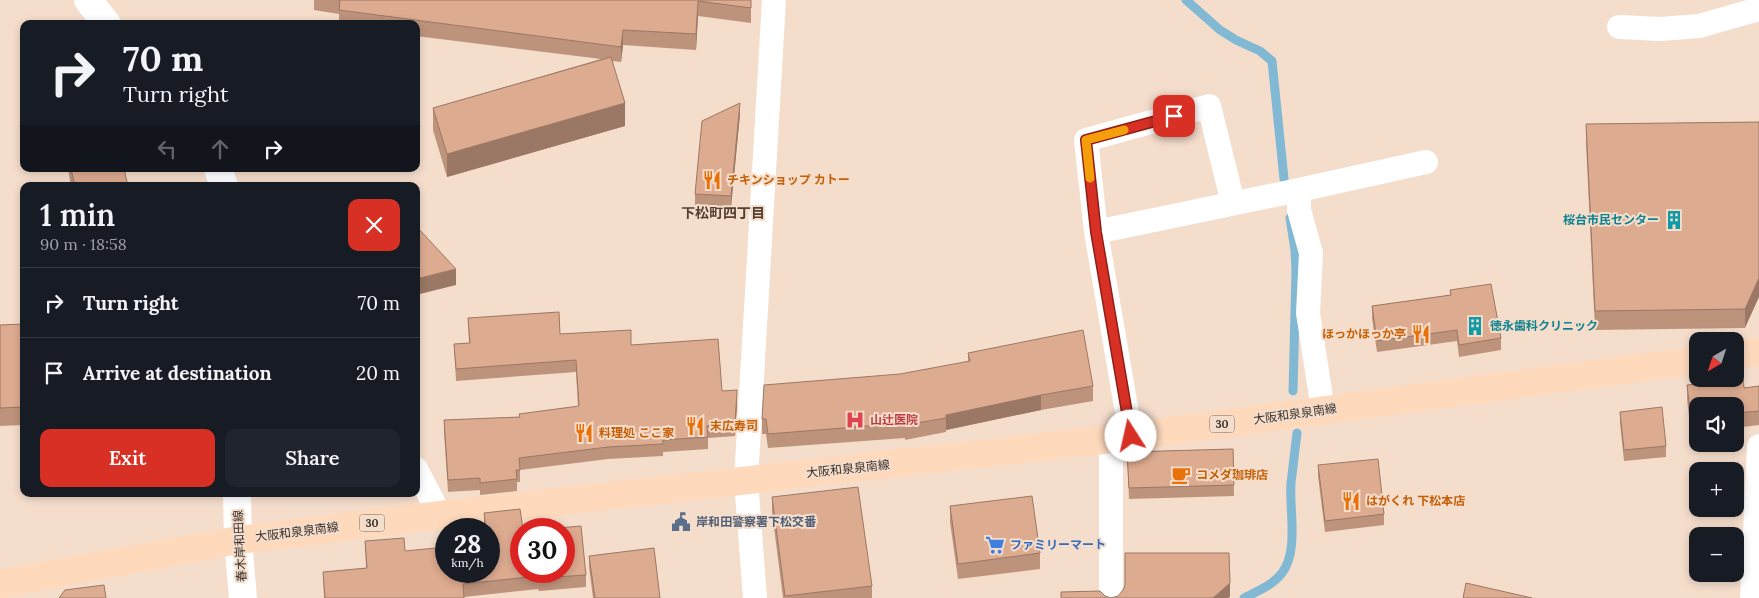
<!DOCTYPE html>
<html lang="en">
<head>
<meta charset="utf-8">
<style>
	body { margin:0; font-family:Lora,"Noto Sans JP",serif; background:#20242c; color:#f1f3f6; height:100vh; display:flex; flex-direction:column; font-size:19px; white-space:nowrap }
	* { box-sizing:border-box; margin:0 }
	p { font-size:16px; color:#9ea1a6 }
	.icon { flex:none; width:28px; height:28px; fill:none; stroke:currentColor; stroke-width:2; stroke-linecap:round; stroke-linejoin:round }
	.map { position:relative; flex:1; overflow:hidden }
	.sheet { position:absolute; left:20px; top:182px; width:400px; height:315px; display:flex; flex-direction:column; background:#171b24; border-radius:10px; box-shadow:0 2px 8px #0003 }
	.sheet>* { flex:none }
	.banner { position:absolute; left:20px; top:20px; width:400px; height:152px; border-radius:10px; box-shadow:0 2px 8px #0003; background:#171b24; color:#f1f3f6; overflow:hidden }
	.needle { width:32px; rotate:219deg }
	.controls { position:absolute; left:1689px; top:332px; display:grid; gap:10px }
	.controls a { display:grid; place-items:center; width:55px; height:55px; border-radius:10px; background:#171b24; box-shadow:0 2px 8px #0003; font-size:25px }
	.speed { position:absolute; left:435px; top:518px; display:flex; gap:10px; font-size:25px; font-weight:700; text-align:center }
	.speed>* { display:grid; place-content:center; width:65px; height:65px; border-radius:50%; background:#171b24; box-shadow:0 2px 8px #0003; line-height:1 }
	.speed small { font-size:12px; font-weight:400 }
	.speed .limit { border:8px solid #d22; background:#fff; color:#111 }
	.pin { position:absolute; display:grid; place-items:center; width:42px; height:42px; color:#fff; margin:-21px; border-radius:10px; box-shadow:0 2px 8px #0006 }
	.me { position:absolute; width:55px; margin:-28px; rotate:350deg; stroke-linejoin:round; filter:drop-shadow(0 0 4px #0008) }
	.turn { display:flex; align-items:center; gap:18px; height:105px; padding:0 20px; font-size:22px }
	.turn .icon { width:65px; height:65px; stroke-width:2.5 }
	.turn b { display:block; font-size:35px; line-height:42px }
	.lanes { display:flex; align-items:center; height:48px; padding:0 20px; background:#0003; justify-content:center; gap:25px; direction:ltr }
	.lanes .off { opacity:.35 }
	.round { display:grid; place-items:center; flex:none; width:52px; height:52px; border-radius:10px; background:#20242c }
	.headline { display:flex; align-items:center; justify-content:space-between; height:85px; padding:0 20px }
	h1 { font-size:30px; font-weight:600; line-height:38px }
	.action { display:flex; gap:10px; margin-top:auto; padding:10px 20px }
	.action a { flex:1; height:58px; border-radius:10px; background:#d93025; color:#fff; font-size:20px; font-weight:600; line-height:58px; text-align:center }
	.action a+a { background:#20242c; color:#f1f3f6 }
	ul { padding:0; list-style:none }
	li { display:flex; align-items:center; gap:15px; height:70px; padding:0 20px; border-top:1px solid #363941 }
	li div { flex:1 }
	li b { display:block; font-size:19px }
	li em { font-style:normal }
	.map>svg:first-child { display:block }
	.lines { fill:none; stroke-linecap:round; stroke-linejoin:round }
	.stream { stroke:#81b8d4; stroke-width:9 }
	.street { stroke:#fff; stroke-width:24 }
	.secondary { stroke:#fff; stroke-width:28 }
	.primary { stroke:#fed9bc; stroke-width:28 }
	.wall { fill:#be937c }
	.shaded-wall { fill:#9b7865 }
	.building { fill:#ddab90; stroke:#9b7865 }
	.route-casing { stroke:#8d1f18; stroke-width:12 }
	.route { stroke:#d93025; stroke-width:9 }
	.slow { stroke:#f59e0b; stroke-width:9 }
	.labels { text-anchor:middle; stroke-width:4; stroke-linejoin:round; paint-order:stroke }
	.shield { fill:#f5ddcc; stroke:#72655b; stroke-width:1 }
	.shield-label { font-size:11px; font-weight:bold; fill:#3a312a }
	.food-label { font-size:12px; font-weight:bold; fill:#c56008; stroke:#f5ddcc; text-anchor:start }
	.culture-label { font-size:12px; font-weight:bold; fill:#0d838f; stroke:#f5ddcc; text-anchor:end }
	.street-label { font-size:12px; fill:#3a312a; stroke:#f5ddcc }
	.health-label { font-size:12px; font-weight:bold; fill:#be3a42; stroke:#f5ddcc; text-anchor:start }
	.service-label { font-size:12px; font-weight:bold; fill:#4e5e75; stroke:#f5ddcc; text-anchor:start }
	.shop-label { font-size:12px; font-weight:bold; fill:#366cbe; stroke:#f5ddcc; text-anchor:start }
	.neighbourhood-label { font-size:14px; font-weight:bold; fill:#554134; stroke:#f5ddcc }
</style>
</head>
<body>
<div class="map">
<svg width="1759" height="598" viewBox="0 0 1759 598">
	<rect width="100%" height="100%" fill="#f5ddcc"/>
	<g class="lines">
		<path class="stream" d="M1186,0L1220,30L1236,40L1260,51L1272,61L1284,179
			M1290,218L1295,250L1296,271L1293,391
			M1244,598C1258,591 1273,585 1282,573C1299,551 1289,509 1291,483C1293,466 1295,450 1297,433"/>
		<path class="street" d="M1619,27L1661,29L1699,26L1759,9
			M1096,232L1299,190
			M1323,410L1308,313L1311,253L1299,210V190L1426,162
			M1131,436L1096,232L1086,140L1209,106L1233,203
			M416,469L440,515
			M755,598L746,480L774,0
			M1111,598V439
			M1752,598L1759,446"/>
		<path class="secondary" d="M88,0L107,24
			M218,169L224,186
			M237,494L238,540L243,598"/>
		<path class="primary" d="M1735,355L1759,352
			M0,584L238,540L440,515L1111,439L1698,360"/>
	</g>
	<path class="wall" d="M314,0H751V23L698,16L696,50L623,45L621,62L612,61L625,126L447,177L433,130V108L601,59L416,36V24H339V14L314,10Z
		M740,114L731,207L695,205V194Z
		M1759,122L1745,328L1595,330L1586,143V124Z
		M68,169H124L128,186H71Z
		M1450,290L1501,338V350L1459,357L1457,341L1377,352L1372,318V306L1450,295Z
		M468,318L560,334L631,345L722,391L737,402L735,436L708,438V449L663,452V456L608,459L520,470V482H517V491L480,495V490L448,492L444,432V420L519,417L578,407L576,372L456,381L454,344L469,343Z
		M24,324V435L23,425L0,426V325Z
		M968,353L1093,386V401L1041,410L946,430V432L905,440V438L768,448L766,434H762V419L968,361Z
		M1687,385L1744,388L1759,386V425L1735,428V406H1698V432H1691L1687,399Z
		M1620,412L1666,446V457L1624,461L1620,423Z
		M1233,449L1234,496L1129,499L1127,452Z
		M1318,465L1384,514V525L1325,532L1318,476Z
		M772,497L872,586V598H783L772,512Z
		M950,506L1040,553V569L958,579L950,522Z
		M484,513L521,529L586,575V587L539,591L538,589L464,597V598H324L323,572L366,568L365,541L405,551L489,571V529H484Z
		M589,556L660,598H593L589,567Z"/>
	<path class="shaded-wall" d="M698,1V16L696,50V34Z
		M623,30V45L621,62V47Z
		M625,103V126L447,177V154Z
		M740,103V114L731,207V196Z
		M456,269V285L416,295V279Z
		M1759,278V297L1745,328V309Z
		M737,390V402L735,436V424Z
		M1041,395V410L946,430V415Z
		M1230,583V597L1228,598H1213Z"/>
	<path class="building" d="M340,0H751V8L698,1L696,34L623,30L621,47L339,10Z
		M611,57L625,103L447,154L433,108Z
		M740,103L731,196L695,194L702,121Z
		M1759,122V278L1745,309L1595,311L1586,124Z
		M71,169H124L128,186H75Z
		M416,226L456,269L416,279Z
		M1491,284L1501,338L1459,345L1457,330L1377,341L1372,306L1451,295L1450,290Z
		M559,312L560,334L631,330V345L718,339L722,391L737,390L735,424L707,426L708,437L663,440V444L608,447L519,458L520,470H516L517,479L480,483V478L448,480L444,420L520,417L519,414L579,406L576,360L456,369L454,344L470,343L468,318Z
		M24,324V417L23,407L0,408V325Z
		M1083,330L1093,386L1041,395L946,415V418L905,425V423L768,434L766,419H762L764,385L900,374L970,361L968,353Z
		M1743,379L1744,388L1759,386V411L1735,413V406H1698V417L1691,418L1687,385Z
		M1662,407L1666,446L1624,450L1620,412Z
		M1233,449L1234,485L1129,488L1127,452Z
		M1378,459L1384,514L1325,521L1318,465Z
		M858,487L872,586L785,596L772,497Z
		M1032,496L1040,553L958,564L950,506Z
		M520,509L523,529H521V571H564V529H547L581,526L586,575L539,578L538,576L463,584L464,598H325L323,572L367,568L365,541L404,538L405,551L446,547V571H489V529H486L484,513Z
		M654,548L660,598H595L589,556Z
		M1125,553H1229L1230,583L1213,598H1061V592L1100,591L1105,596L1111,598L1118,596L1123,590L1125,585Z
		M1466,583L1532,598H1463Z
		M104,585L106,598H59L65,590Z"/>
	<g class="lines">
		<g class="route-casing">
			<path id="route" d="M1131,436L1096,232L1086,140L1174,116"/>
		</g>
		<use href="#route" class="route"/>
		<path class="slow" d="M1090,178L1086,140L1124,130"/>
	</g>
	<defs>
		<g id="restaurant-bare" transform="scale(1.5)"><path d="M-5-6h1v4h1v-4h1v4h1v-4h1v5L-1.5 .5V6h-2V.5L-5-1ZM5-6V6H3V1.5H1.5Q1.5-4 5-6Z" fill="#e8710a" stroke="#f5ddcc" stroke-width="2.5" paint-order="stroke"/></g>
		<g id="building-bare" transform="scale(1.5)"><path d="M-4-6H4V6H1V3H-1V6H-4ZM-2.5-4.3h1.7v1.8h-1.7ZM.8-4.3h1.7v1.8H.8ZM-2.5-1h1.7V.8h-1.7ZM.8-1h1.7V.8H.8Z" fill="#0f9aa8" stroke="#f5ddcc" stroke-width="2.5" paint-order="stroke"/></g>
		<g id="hospital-bare" transform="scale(1.5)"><path d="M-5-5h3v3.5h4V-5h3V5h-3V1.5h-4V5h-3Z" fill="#e0444e" stroke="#f5ddcc" stroke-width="2.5" paint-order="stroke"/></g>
		<g id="cafe-bare" transform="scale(1.5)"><path d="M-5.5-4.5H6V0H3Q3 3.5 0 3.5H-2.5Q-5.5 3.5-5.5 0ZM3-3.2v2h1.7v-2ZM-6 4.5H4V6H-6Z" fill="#e8710a" stroke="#f5ddcc" stroke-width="2.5" paint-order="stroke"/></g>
		<g id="civic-bare" transform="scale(1.5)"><path d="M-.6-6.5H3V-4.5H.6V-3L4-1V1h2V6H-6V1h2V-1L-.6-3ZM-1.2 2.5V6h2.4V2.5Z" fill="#5c6f8a" stroke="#f5ddcc" stroke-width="2.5" paint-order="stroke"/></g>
		<g id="supermarket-bare" transform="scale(1.5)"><path d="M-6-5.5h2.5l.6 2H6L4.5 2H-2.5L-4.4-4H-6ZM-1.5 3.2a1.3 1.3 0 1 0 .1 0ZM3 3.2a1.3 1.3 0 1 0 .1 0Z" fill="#3f7fe0" stroke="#f5ddcc" stroke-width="2.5" paint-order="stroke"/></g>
	</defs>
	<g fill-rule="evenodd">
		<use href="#restaurant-bare" x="712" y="180"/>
		<use href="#building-bare" x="1674" y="220"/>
		<use href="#building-bare" x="1475" y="326"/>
		<use href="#restaurant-bare" x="1421" y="334"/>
		<use href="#hospital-bare" x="855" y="420"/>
		<use href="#restaurant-bare" x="695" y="426"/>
		<use href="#restaurant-bare" x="584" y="433"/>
		<use href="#cafe-bare" x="1181" y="475"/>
		<use href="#restaurant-bare" x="1351" y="501"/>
		<use href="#civic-bare" x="681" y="522"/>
		<use href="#supermarket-bare" x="995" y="545"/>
	</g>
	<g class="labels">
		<g class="shield">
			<rect x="1209.5" y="415.5" width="25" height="17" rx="4"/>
			<rect x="359.5" y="514.5" width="25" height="17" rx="4"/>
		</g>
		<g class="shield-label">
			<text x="1222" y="428">30</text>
			<text x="372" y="527">30</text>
		</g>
		<g class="food-label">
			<text x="727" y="184">チキンショップ カトー</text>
			<text x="1406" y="338" text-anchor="end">ほっかほっか亭</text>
			<text x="710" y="430">末広寿司</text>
			<text x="599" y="437">料理処 ここ家</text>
			<text x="1196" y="479">コメダ珈琲店</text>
			<text x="1366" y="505">はがくれ 下松本店</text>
		</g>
		<g class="culture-label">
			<text x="1659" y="224">桜台市民センター</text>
			<text x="1490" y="330" text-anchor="start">徳永歯科クリニック</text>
		</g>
		<g class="street-label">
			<text transform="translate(1295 414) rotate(-8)" y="4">大阪和泉泉南線</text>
			<text transform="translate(848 469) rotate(-6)" y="4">大阪和泉泉南線</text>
			<text transform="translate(297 532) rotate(-7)" y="4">大阪和泉泉南線</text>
			<text transform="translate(240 546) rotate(-93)" y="4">春木岸和田線</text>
		</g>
		<g class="health-label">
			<text x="870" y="424">山辻医院</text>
		</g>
		<g class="service-label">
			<text x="696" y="526">岸和田警察署下松交番</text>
		</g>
		<g class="shop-label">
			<text x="1010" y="549">ファミリーマート</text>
		</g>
		<g class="neighbourhood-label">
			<text x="723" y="218">下松町四丁目</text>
		</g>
	</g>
</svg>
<div class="controls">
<a><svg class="needle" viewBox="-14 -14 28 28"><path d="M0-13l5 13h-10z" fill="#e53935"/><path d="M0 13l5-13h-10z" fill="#9ea1a6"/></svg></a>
<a><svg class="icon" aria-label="sound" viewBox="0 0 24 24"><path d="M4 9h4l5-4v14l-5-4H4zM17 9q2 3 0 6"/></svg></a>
<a>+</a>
<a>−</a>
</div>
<div class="speed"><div>28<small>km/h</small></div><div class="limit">30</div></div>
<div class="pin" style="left:1174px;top:116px;background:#d93025"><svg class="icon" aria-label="arrive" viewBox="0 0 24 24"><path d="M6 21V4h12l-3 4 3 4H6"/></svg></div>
<svg class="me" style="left:1131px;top:436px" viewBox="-20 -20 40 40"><circle r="19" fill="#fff"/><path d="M0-13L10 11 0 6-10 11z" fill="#d93025"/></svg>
<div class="banner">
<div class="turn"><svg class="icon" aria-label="right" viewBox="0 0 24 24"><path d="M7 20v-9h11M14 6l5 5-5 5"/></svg><div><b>70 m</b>Turn right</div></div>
<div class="lanes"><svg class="icon off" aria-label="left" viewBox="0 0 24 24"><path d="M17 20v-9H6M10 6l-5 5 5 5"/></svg><svg class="icon off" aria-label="ahead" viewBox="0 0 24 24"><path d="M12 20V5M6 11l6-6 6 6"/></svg><svg class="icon" aria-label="right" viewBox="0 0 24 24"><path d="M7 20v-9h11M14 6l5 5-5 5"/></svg></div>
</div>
<section class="sheet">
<div class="headline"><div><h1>1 min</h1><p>90 m · 18:58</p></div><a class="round" style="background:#d93025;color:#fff"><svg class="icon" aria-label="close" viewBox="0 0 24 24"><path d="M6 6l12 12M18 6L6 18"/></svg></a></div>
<ul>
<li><svg class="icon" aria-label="right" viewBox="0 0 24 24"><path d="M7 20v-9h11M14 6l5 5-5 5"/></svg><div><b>Turn right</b></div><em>70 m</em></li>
<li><svg class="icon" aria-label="arrive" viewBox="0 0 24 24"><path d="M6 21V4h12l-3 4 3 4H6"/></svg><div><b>Arrive at destination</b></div><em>20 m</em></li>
</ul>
<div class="action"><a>Exit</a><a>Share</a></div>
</section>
</div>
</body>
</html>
